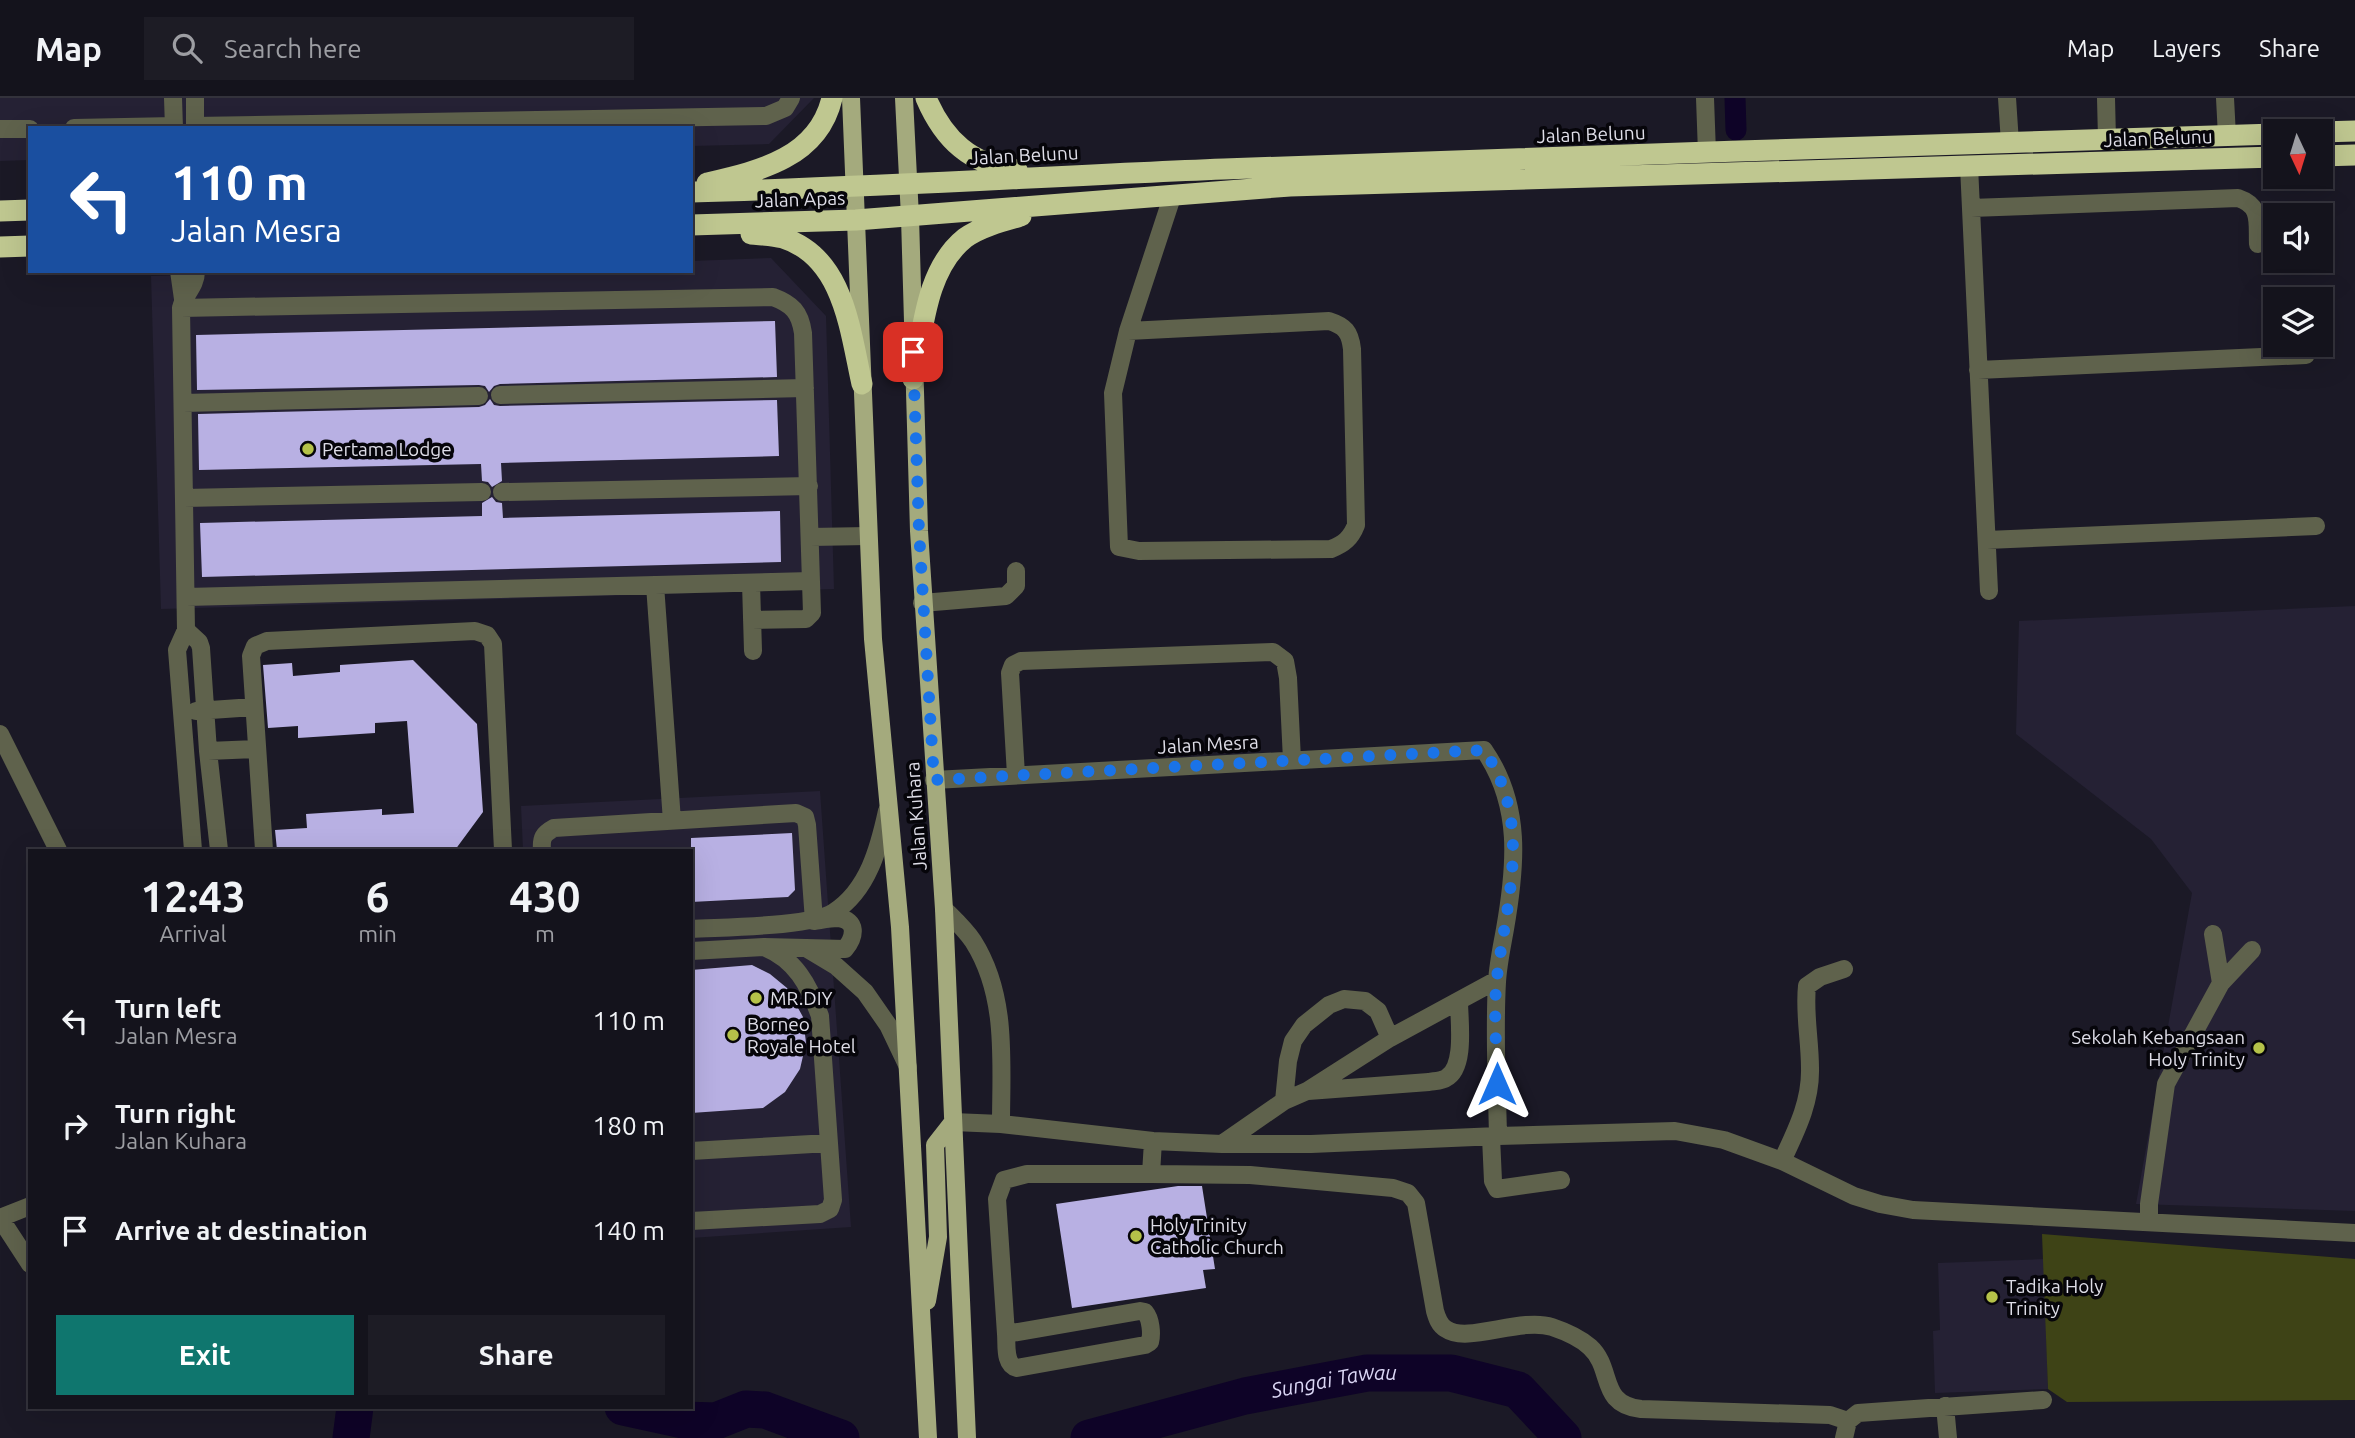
<!DOCTYPE html>
<html lang="en">
<head>
<meta charset="utf-8">
<style>
	body { margin:0; font-family:Ubuntu,sans-serif; background:#1d1c25; color:#f1f3f6; height:100vh; display:flex; flex-direction:column; font-size:26px; white-space:nowrap }
	* { box-sizing:border-box; margin:0 }
	p { font-size:23px; color:#9d9ea3 }
	.icon { flex:none; width:38px; height:38px; fill:none; stroke:currentColor; stroke-width:2; stroke-linecap:round; stroke-linejoin:round }
	.map { position:relative; flex:1; overflow:hidden }
	.side { position:absolute; left:28px; top:751px; width:665px; height:560px; display:flex; flex-direction:column; background:#14131c; border-radius:0px; box-shadow:0 7px 28px #0002,0 0 0 2px #33323b }
	.side>* { flex:none }
	.guide { position:absolute; left:28px; top:28px; width:665px; height:147px; border-radius:0px; box-shadow:0 7px 28px #0002,0 0 0 2px #33323b; background:#1a4fa0; color:#fff; overflow:hidden }
	.needle { width:46px; rotate:176deg }
	.fabs { position:absolute; left:2263px; top:21px; display:grid; gap:14px }
	.fabs a { display:grid; place-items:center; width:70px; height:70px; border-radius:0px; background:#14131c; box-shadow:0 7px 28px #0002,0 0 0 2px #33323b; font-size:35px }
	.pin { position:absolute; display:grid; place-items:center; width:60px; height:60px; color:#fff; margin:-30px; border-radius:14px; box-shadow:0 4px 10px #0006 }
	.me { position:absolute; width:77px; margin:-38px; rotate:0deg; stroke-linejoin:round; filter:drop-shadow(0 0 5px #0008) }
	.turn { display:flex; align-items:center; gap:24px; height:147px; padding:0 28px; font-size:32px }
	.turn .icon { width:91px; height:91px; stroke-width:2.5 }
	.turn b { display:block; font-size:49px; line-height:60px }
	.eta { display:flex; justify-content:space-evenly; align-items:center; height:119px; text-align:center }
	.eta b { font-size:42px; font-weight:700; line-height:49px }
	.action { display:flex; gap:14px; margin-top:auto; padding:14px 28px }
	.action a { flex:1; height:80px; border-radius:0px; background:#0f766e; color:#fff; font-size:28px; font-weight:700; line-height:80px; text-align:center }
	.action a+a { background:#1d1c25; color:#f1f3f6 }
	ul { padding:0; list-style:none }
	li { display:flex; align-items:center; gap:21px; height:105px; padding:0 28px }
	li div { flex:1 }
	li b { display:block; font-size:26px }
	li em { font-style:normal }
	header { display:flex; align-items:center; gap:42px; box-sizing:border-box; height:98px; padding:0 35px; background:#14131c; border-bottom:2px solid #33323b }
	header strong { font-size:33px }
	nav { display:flex; gap:38px; margin-inline-start:auto; font-size:24px }
	.search { width:490px; height:63px; background:#1d1c25; display:flex; align-items:center; gap:18px; box-sizing:border-box; padding:0 24px; border-radius:0px; color:#9d9ea3; font-size:26px }
	.map>svg:first-child { display:block }
	.built { fill:#252134 }
	.green { fill:#3e4316 }
	.lines { fill:none; stroke-linecap:round; stroke-linejoin:round }
	.canal { stroke:#0e0327; stroke-width:21 }
	.river { stroke:#0e0327; stroke-width:37 }
	.building { fill:#b8b0e3 }
	.minor { stroke:#5f624c; stroke-width:18 }
	.major { stroke:#a4aa7d; stroke-width:18 }
	.highway { stroke:#bfc790; stroke-width:21 }
	.route { stroke:#1a73e8; stroke-width:12; stroke-dasharray:0 21.6 }
	.poi-dot { fill:#b5c249; stroke:#06050a; stroke-width:2.5 }
	.labels { text-anchor:middle; stroke-width:7; stroke-linejoin:round; paint-order:stroke }
	.street-label { font-size:19px; fill:#dedde7; stroke:#06050a }
	.poi-label { font-size:19px; fill:#dedde7; stroke:#06050a; text-anchor:start }
	.water-label { font-size:21px; font-style:italic; fill:#dbd7f5; stroke:#06050a }
</style>
</head>
<body>
<header>
<strong>Map</strong>
<div class="search"><svg class="icon" aria-label="search" viewBox="0 0 24 24"><circle cx="10" cy="10" r="6"/><path d="M15 15l6 6"/></svg>Search here</div>
<nav><a>Map</a><a>Layers</a><a>Share</a></nav>
</header>
<div class="map">
<svg width="2355" height="1340" viewBox="0 0 2355 1340">
	<rect width="100%" height="100%" fill="#1b1926"/>
	<path class="built" d="M0,0H814L769,46L691,48V30H30V62L0,63Z
		M771,160L826,218L834,491L161,511L151,178L325,173H691V163Z
		M2355,508V1113L2136,1106L2192,795L2151,741L2016,636L2019,523Z
		M820,693L851,1129L691,1140V752H523L521,708Z
		M2044,1161L2048,1291L1935,1295L1933,1233L1940,1232L1938,1165Z"/>
	<path class="green" d="M2042,1136L2355,1161V1302L2067,1304L2048,1291Z"/>
	<g class="lines">
		<path class="canal" d="M1735,0L1736,32"/>
		<g class="river">
			<path d="M623,1309L683,1322L716,1323L746,1311L765,1312L841,1340"/>
			<path d="M351,1340L355,1309"/>
			<path id="s1" d="M1089,1340L1245,1298L1367,1275H1451L1518,1292L1563,1340"/>
		</g>
	</g>
	<path class="building" d="M775,223L777,279L500,286L494,288L489,294L485,288L479,287L197,292L196,237Z
		M490,301L494,307L500,308L777,302L779,358L501,365L502,383L492,389L488,384L482,383L481,366L199,372L198,316L479,309L485,307Z
		M492,399L496,404L502,405L503,420L780,413L781,464L202,479L200,425L482,418V405Z
		M413,562L477,626L483,714L455,752H277L275,732L307,730L306,716L382,711V717L414,715L407,623L375,625V635L298,640V628L268,630L263,567L292,565L293,578L340,574V567Z
		M792,735L795,792L788,799L691,804V740Z
		M752,867L770,876L787,890L803,919L806,945L800,971L785,994L763,1010L691,1015V872Z
		M1178,1088H1202L1215,1171L1203,1172L1206,1190L1072,1210L1056,1106Z"/>
	<g class="lines">
		<path class="minor" d="M173,0L174,30
			M195,0V30
			M1705,0L1707,55
			M2007,0L2010,45
			M2106,0L2107,41
			M2225,0L2227,38
			M195,28L766,18L785,10L791,0
			M74,30L174,28
			M0,31H30
			M1969,68L1989,493
			M1971,110L2238,100C2262,108 2257,124 2258,146
			M179,173L183,201
			M181,210L773,199C792,206 800,214 803,235L812,515L806,521L752,522
			M1128,233L1329,223C1345,228 1350,234 1352,251L1356,427C1351,440 1344,446 1331,451L1139,453L1119,449L1113,295L1128,233L1173,96
			M1978,272L2306,257
			M500,297L805,290
			M183,305L479,298
			M502,394L809,388
			M184,400L482,394
			M810,439L868,438
			M1987,442L2316,428
			M751,485L753,553
			M655,487L672,723
			M186,499L811,483
			M922,505L1006,498L1016,488V473
			M186,532L199,544L201,550L208,653L219,752
			M196,613L254,609
			M0,636L58,752
			M208,653L257,651
			M1016,677L1010,575L1013,567L1021,563L1273,554L1285,563L1288,580L1292,662
			M934,682L1484,652C1522,707 1516,768 1505,831C1502,848 1498,866 1497,884C1494,935 1497,987 1498,1038
			M193,752L177,552L186,532L181,210C184,196 196,189 196,173
			M264,752L251,558L255,548L267,543L475,533L487,537L493,546L503,752
			M542,752C541,740 543,736 554,730L796,715L805,719L807,727L814,823C821,822 830,820 838,820C858,822 855,839 845,851L806,850
			M944,811C954,821 965,831 973,843C1008,898 1001,964 1001,1026
			M691,831C722,829 811,829 834,814C868,792 879,750 887,713
			M2213,836L2221,885
			M691,853L764,849L806,850L836,868L865,894L888,927L908,969
			M1308,993L1429,984C1434,983 1442,983 1446,980C1466,970 1459,922 1459,903
			M1284,1003L1288,963L1293,943L1304,927L1329,907L1344,901L1365,903L1378,913L1390,940
			M953,1024L1001,1026L1153,1043L1222,1046H1311L1498,1038L1675,1033L1724,1042L1782,1063L1854,1098L1880,1106L1913,1112L2355,1135
			M1491,1039L1493,1083L1497,1091L1561,1082
			M1153,1043L1151,1076L1250,1077L1393,1090L1408,1095L1416,1105L1435,1213C1437,1220 1439,1227 1446,1231C1467,1246 1520,1219 1552,1229C1564,1233 1580,1240 1590,1249C1614,1271 1598,1306 1641,1311L1830,1317L1848,1323
			M1222,1046L1284,1003L1307,993L1390,940L1497,882
			M691,1053L829,1045
			M1782,1063C1796,1033 1811,1004 1810,970C1810,942 1804,915 1807,888L1820,879L1844,871
			M0,1120L30,1166
			M0,1120L30,1108
			M691,1123L820,1116L830,1111L833,1102L820,918C809,887 795,861 764,849
			M2149,1124V1106L2166,986L2221,885L2252,852
			M1140,1213L1145,1214C1151,1221 1152,1236 1150,1244L1145,1247L1017,1270C1004,1267 1007,1247 1006,1236Z
			M1006,1236L997,1101L1004,1082L1027,1076H1151
			M1945,1308L1948,1340
			M1844,1340L1848,1323L1858,1315L2043,1302"/>
		<path class="major" d="M851,0L873,541L900,829L928,1340
			M904,0L910,119L919,433L944,811L967,1340
			M927,1203L938,1139L935,1047L953,1024"/>
		<path class="highway" d="M926,0C944,42 971,67 1017,72
			M2320,34L2355,33
			M2320,58L2355,57
			M707,85C759,73 818,60 832,0
			M691,94C869,90 1046,78 1224,71C1574,58 1925,47 2275,36
			M0,113L30,112
			M691,127L856,122L1290,88L2275,59
			M751,136C761,137 773,137 783,140C844,159 850,233 862,286
			M0,149L30,148
			M913,281C923,234 925,172 965,140C980,129 1003,123 1021,118"/>
	</g>
	<g class="lines">
		<path class="route" d="M913,254L919,433L934,682L1484,652C1533,724 1507,800 1497,879C1493,912 1497,953 1497,986"/>
	</g>
	<g class="poi-dot">
		<circle cx="308" cy="351" r="7"/>
		<circle cx="756" cy="900" r="7"/>
		<circle cx="733" cy="937" r="7"/>
		<circle cx="2259" cy="950" r="7"/>
		<circle cx="1136" cy="1138" r="7"/>
		<circle cx="1992" cy="1199" r="7"/>
	</g>
	<g class="labels">
		<g class="street-label">
			<text transform="translate(1591 36) rotate(-2)" y="7">Jalan Belunu</text>
			<text transform="translate(2158 40) rotate(-2)" y="7">Jalan Belunu</text>
			<text transform="translate(1024 57) rotate(-3)" y="7">Jalan Belunu</text>
			<text transform="translate(800 101) rotate(-2)" y="7">Jalan Apas</text>
			<text transform="translate(1208 646) rotate(-3)" y="7">Jalan Mesra</text>
			<text transform="translate(916 718) rotate(-94)" y="7">Jalan Kuhara</text>
		</g>
		<g class="poi-label">
			<text x="322" y="358">Pertama Lodge</text>
			<text x="770" y="907">MR.DIY</text>
			<text x="747" y="933">Borneo<tspan x="747" dy="22">Royale Hotel</tspan></text>
			<text x="2245" y="946" text-anchor="end">Sekolah Kebangsaan<tspan x="2245" dy="22">Holy Trinity</tspan></text>
			<text x="1150" y="1134">Holy Trinity<tspan x="1150" dy="22">Catholic Church</tspan></text>
			<text x="2006" y="1195">Tadika Holy<tspan x="2006" dy="22">Trinity</tspan></text>
		</g>
		<g class="water-label">
			<text dy="7" stroke="none"><textPath href="#s1" startOffset="252">Sungai Tawau</textPath></text>
		</g>
	</g>
</svg>
<div class="fabs">
<a><svg class="needle" viewBox="-14 -14 28 28"><path d="M0-13l5 13h-10z" fill="#e53935"/><path d="M0 13l5-13h-10z" fill="#9d9ea3"/></svg></a>
<a><svg class="icon" aria-label="sound" viewBox="0 0 24 24"><path d="M4 9h4l5-4v14l-5-4H4zM17 9q2 3 0 6"/></svg></a>
<a><svg class="icon" aria-label="layers" viewBox="0 0 24 24"><path d="M12 4l9 5-9 5-9-5zM3 14l9 5 9-5"/></svg></a>
</div>
<div class="pin" style="left:913px;top:254px;background:#d93025"><svg class="icon" aria-label="arrive" viewBox="0 0 24 24"><path d="M6 21V4h12l-3 4 3 4H6"/></svg></div>
<svg class="me" style="left:1497px;top:986px" viewBox="-20 -20 40 40"><path d="M0-17L14 15 0 8-14 15z" fill="#1a73e8" stroke="#fff" stroke-width="4"/></svg>
<div class="guide">
<div class="turn"><svg class="icon" aria-label="left" viewBox="0 0 24 24"><path d="M17 20v-9H6M10 6l-5 5 5 5"/></svg><div><b>110 m</b>Jalan Mesra</div></div>
</div>
<section class="side">
<div class="eta">
<div><b>12:43</b><p>Arrival</p></div>
<div><b>6</b><p>min</p></div>
<div><b>430</b><p>m</p></div>
</div>
<ul>
<li><svg class="icon" aria-label="left" viewBox="0 0 24 24"><path d="M17 20v-9H6M10 6l-5 5 5 5"/></svg><div><b>Turn left</b><p>Jalan Mesra</p></div><em>110 m</em></li>
<li><svg class="icon" aria-label="right" viewBox="0 0 24 24"><path d="M7 20v-9h11M14 6l5 5-5 5"/></svg><div><b>Turn right</b><p>Jalan Kuhara</p></div><em>180 m</em></li>
<li><svg class="icon" aria-label="arrive" viewBox="0 0 24 24"><path d="M6 21V4h12l-3 4 3 4H6"/></svg><div><b>Arrive at destination</b></div><em>140 m</em></li>
</ul>
<div class="action"><a>Exit</a><a>Share</a></div>
</section>
</div>
</body>
</html>
